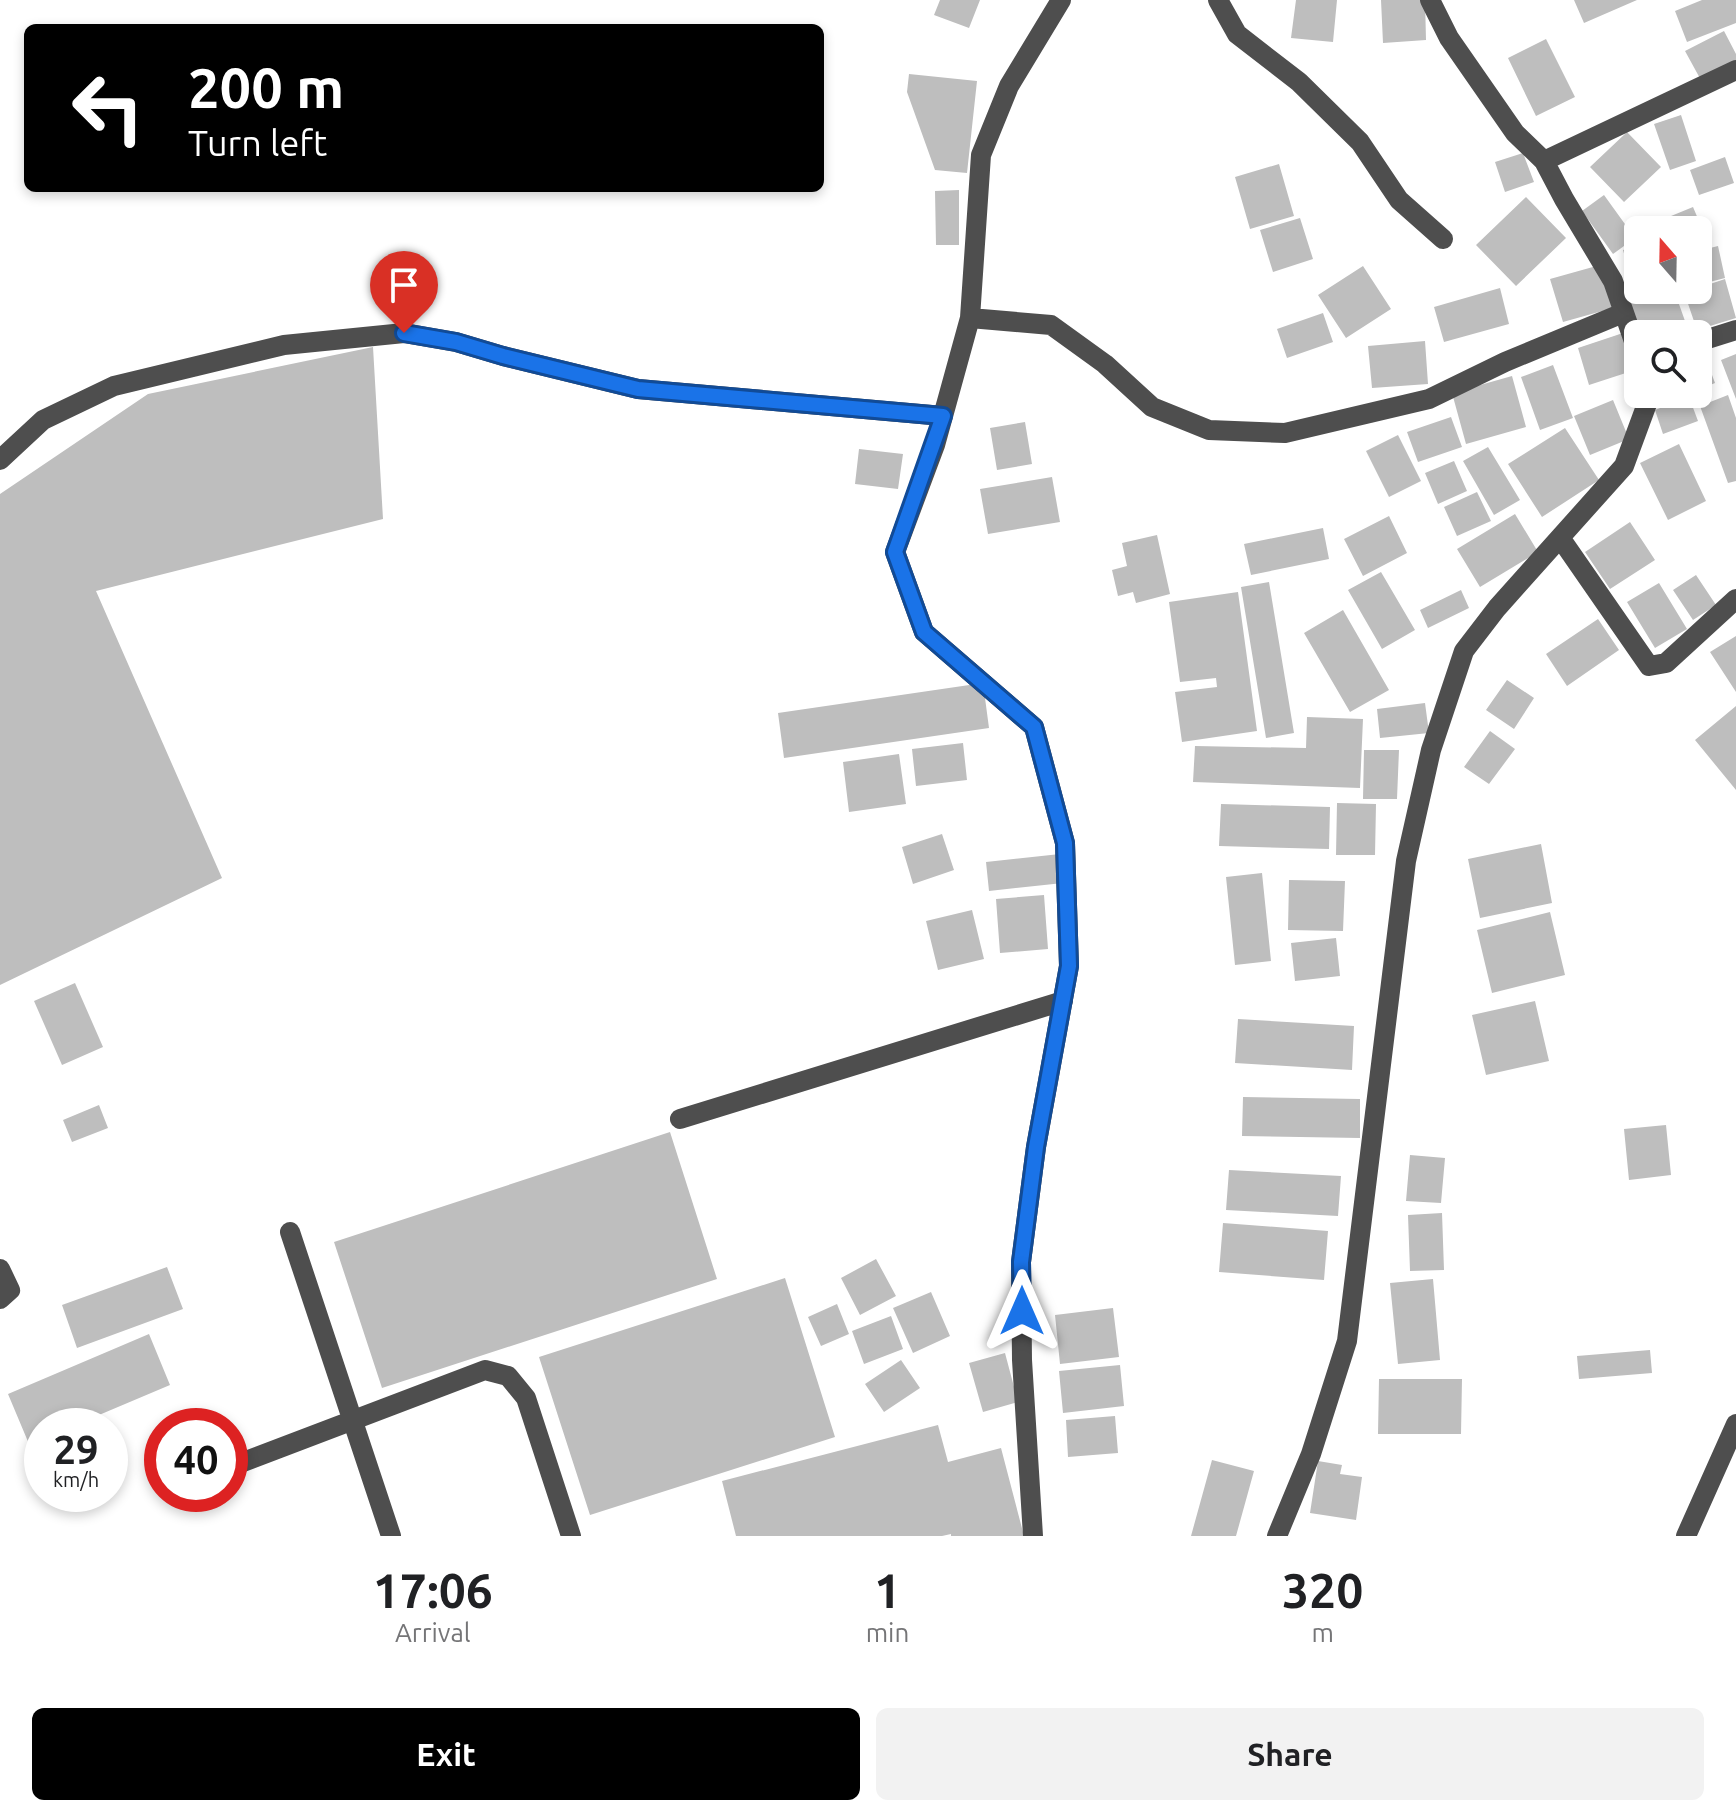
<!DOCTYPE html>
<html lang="en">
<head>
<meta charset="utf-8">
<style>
	body { margin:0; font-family:Ubuntu,sans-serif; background:#f2f2f2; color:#202124; height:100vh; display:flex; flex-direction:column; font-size:30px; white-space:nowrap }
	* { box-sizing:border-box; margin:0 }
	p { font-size:26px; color:#757577 }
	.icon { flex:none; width:44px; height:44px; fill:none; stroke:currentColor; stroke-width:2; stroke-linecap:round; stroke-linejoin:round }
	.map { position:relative; height:1536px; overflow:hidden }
	.sheet { display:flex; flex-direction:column; background:#fff; flex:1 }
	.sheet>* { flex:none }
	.guide { position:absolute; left:24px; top:24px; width:800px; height:168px; border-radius:12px; box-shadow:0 4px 12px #0003; background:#000; color:#fff; overflow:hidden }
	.needle { width:52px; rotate:340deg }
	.controls { position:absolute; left:1624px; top:216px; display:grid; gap:16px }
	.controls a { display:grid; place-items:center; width:88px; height:88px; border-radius:12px; background:#fff; box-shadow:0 4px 12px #0003; font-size:40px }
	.speed { position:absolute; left:24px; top:1408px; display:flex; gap:16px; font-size:40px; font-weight:700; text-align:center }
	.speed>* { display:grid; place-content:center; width:104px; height:104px; border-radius:50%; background:#fff; box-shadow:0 4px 12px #0003; line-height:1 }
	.speed small { font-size:20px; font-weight:400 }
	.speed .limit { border:12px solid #d22; background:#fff; color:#111 }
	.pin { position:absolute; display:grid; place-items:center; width:68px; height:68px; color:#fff; margin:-82px -34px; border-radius:50% 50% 50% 0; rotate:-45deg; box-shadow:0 0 8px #0007 }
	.pin .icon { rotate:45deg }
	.me { position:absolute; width:88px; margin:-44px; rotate:0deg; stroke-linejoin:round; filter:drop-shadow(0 0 6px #0008) }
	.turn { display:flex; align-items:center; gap:28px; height:168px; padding:0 32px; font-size:36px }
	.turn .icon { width:104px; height:104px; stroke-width:2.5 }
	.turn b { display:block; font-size:56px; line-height:68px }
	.eta { display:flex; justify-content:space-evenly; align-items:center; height:136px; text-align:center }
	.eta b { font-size:48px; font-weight:700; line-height:56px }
	.action { display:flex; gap:16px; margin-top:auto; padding:16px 32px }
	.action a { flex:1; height:92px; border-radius:12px; background:#000; color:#fff; font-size:32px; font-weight:700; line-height:92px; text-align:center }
	.action a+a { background:#f2f2f2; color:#202124 }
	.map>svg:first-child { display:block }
	.building { fill:#bebebe }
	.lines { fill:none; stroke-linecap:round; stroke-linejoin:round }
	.minor { stroke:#4e4e4e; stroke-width:20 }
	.route-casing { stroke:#114b97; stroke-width:20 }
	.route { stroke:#1a73e8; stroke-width:14 }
</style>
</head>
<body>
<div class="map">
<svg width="1736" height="1536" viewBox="0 0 1736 1536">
	<rect width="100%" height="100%" fill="#fff"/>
	<path class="building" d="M940,0H980L969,28L934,15Z
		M1296,0H1337L1333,42L1291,38Z
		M1381,0H1425L1426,40L1383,43Z
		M1574,0H1637L1584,23Z
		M1702,0H1736V23L1687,42L1675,11Z
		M1724,31L1736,54V64L1702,82L1685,51Z
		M1546,39L1575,97L1536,116L1508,58Z
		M909,74L977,81L967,173L935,170L907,92Z
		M1681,115L1696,161L1670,170L1654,124Z
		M1627,132L1661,167L1624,202L1590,167Z
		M1523,153L1534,182L1505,192L1495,162Z
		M1725,157L1734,183L1699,195L1690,170Z
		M1279,164L1294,216L1250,229L1235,177Z
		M959,190V245H936L935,191Z
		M1604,195L1635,238L1613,254L1582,211Z
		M1526,197L1566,238L1516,286L1476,245Z
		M1693,207L1707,240L1698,244V230H1657L1654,223Z
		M1300,218L1313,259L1273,272L1260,230Z
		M1638,246V291H1635L1623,250Z
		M1718,246L1725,278L1698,285V251Z
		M1600,265L1613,308L1563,322L1550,279Z
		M1363,266L1391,309L1346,338L1318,295Z
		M1725,279L1736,318L1697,330L1684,292L1698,290V288Z
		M1500,288L1509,324L1444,342L1434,307Z
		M1658,290H1674L1685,321L1650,334H1641L1629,301Z
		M1323,313L1333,342L1287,358L1277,329Z
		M1623,333L1635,370L1589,385L1578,348Z
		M1425,341L1428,384L1372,388L1368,346Z
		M373,347L383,519L96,591L222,878L0,985V494L148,394Z
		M1702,348L1715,383L1698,390V349Z
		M1736,354V399L1721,360Z
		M1553,365L1573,418L1540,430L1521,377Z
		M1512,376L1526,427L1466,444L1452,393Z
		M1728,395L1736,418V481L1728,483L1700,406Z
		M1689,397L1698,421L1663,434L1655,410Z
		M1613,400L1629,439L1590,455L1574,416Z
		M1451,417L1462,447L1418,462L1407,432Z
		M1025,422L1032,464L997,470L990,428Z
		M1565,428L1599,480L1542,517L1508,464Z
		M1398,435L1421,481L1389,497L1366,451Z
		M1679,444L1706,501L1668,520L1640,463Z
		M1488,447L1520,500L1494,515L1463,461Z
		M859,449L903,454L898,489L855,484Z
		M1454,461L1467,491L1438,504L1425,473Z
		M1052,477L1060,522L988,534L980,489Z
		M1477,492L1491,521L1457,536L1444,507Z
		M1515,514L1538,552L1480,587L1457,549Z
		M1389,516L1407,553L1363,576L1344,539Z
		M1630,522L1655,560L1610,589L1585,552Z
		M1323,528L1329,559L1251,575L1244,544Z
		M1157,535L1170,594L1136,603L1133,592L1118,596L1112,570L1127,566L1122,543Z
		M1381,572L1415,630L1382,649L1348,590Z
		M1696,575L1716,605L1693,620L1673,590Z
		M1269,582L1294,733L1266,738L1241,587Z
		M1659,583L1687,629L1655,648L1627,602Z
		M1461,590L1469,608L1428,628L1420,610Z
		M1238,592L1257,731L1182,742L1175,692L1217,687L1216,678L1180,682L1169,602Z
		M1343,610L1389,690L1350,712L1304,633Z
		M1598,619L1619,650L1567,686L1546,654Z
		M1736,636V692L1710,652Z
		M1507,680L1534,698L1514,729L1486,710Z
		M983,683L989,728L784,758L778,713Z
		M1425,703L1429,733L1380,738L1377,709Z
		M1736,706V790L1695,740Z
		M1307,717L1363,719L1360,788L1193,782L1195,746L1306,748Z
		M1490,731L1515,749L1489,784L1464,767Z
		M963,743L967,780L916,786L912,749Z
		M1364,750H1399L1397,799H1363Z
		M899,754L906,804L849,812L843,762Z
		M1337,803L1376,804L1375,855H1336Z
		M1221,804L1330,807L1329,849L1219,846Z
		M942,834L954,870L913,884L902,847Z
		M1541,844L1552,903L1480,918L1468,859Z
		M1060,854L1063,883L989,891L986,862Z
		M1262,873L1271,961L1235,965L1226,877Z
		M1289,880L1345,881L1343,931L1288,930Z
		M1044,895L1048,949L1000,953L996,899Z
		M972,910L984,959L938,970L926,921Z
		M1550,912L1565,975L1492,993L1477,930Z
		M1336,938L1340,976L1295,981L1291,943Z
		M75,983L103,1047L62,1065L34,1001Z
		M1535,1001L1549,1061L1486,1075L1472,1015Z
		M1238,1019L1354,1026L1352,1070L1235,1063Z
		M1243,1097L1360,1099V1138L1242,1136Z
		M99,1105L108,1128L72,1142L63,1120Z
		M1666,1125L1671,1175L1629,1180L1624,1129Z
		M670,1132L717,1279L382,1388L334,1242Z
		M1410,1155L1445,1158L1441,1203L1406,1201Z
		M1229,1170L1341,1176L1338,1216L1226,1210Z
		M1442,1213L1444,1270L1410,1271L1408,1215Z
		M1223,1223L1328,1231L1324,1280L1219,1272Z
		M876,1259L896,1296L860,1315L841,1278Z
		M167,1267L183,1309L77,1348L62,1305Z
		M785,1278L835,1437L590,1515L539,1357Z
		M1433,1279L1440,1360L1398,1364L1390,1283Z
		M931,1292L950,1336L913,1353L893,1308Z
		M837,1304L849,1334L821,1346L808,1317Z
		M1113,1308L1119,1357L1060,1364L1055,1315Z
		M891,1316L903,1349L864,1364L852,1331Z
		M149,1334L170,1385L73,1426H42V1439L29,1444L8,1394Z
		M1650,1350L1652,1373L1579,1379L1577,1356Z
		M1005,1353L1018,1402L983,1412L969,1363Z
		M901,1360L920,1388L884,1412L865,1384Z
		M1120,1365L1124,1406L1063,1413L1059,1371Z
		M1379,1379H1462L1461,1434H1378Z
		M1115,1416L1118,1453L1068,1457L1066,1420Z
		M938,1425L948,1462L1001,1448L1024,1536H951V1534L942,1536H736L722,1481Z
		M1212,1460L1254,1471L1236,1536H1191Z
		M1318,1461L1342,1465L1340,1474L1362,1477L1356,1520L1310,1513Z"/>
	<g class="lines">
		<path class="minor" d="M1218,0L1237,34L1299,82L1360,142L1399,200L1443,239
			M1430,0L1449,38L1515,133L1544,161L1564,199L1613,281L1638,353
			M1544,161L1736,70
			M970,318L1051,325L1105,364L1152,407L1209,430L1285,433L1429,399L1505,362L1623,313
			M1698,342L1736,330
			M0,460L43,420L114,386L284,345L404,333L456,342L503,356L638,389L943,416
			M1561,539L1649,666L1666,663L1736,599
			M680,1119L1063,1001
			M290,1232L391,1536
			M0,1269L10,1290L0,1299
			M230,1467L485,1370L508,1376L526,1398L571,1536
			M1033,1536L1022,1360L1021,1262L1036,1147L1069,966L1065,843L1034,727L924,632L895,552L935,445L970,318L981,155L1009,86L1061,0
			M1277,1536L1311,1454L1347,1341L1406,861L1431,750L1464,651L1497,608L1624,466L1648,401L1646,394
			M1686,1536L1736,1424"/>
	</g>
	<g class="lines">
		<g class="route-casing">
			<path id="route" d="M404,333L456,342L503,356L638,389L943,416L895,552L924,632L1034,727L1065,843L1069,966L1036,1147L1021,1262L1022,1311"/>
		</g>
		<use href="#route" class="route"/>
	</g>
</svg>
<div class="controls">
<a><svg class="needle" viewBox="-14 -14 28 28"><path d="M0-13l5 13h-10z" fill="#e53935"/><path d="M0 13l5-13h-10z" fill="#757577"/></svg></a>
<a><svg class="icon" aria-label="search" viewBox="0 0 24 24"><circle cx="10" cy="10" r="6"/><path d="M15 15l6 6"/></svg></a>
</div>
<div class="speed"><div>29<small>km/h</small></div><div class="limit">40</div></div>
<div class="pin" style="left:404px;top:333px;background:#d93025"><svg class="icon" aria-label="arrive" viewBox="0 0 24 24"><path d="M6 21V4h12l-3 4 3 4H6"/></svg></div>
<svg class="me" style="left:1022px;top:1311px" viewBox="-20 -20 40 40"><path d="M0-17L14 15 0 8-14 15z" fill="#1a73e8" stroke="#fff" stroke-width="4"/></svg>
<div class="guide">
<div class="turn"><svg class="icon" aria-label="left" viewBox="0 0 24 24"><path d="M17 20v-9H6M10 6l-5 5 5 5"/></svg><div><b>200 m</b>Turn left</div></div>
</div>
</div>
<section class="sheet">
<div class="eta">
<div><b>17:06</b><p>Arrival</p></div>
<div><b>1</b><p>min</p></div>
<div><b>320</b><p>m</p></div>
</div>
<div class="action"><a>Exit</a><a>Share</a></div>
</section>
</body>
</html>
